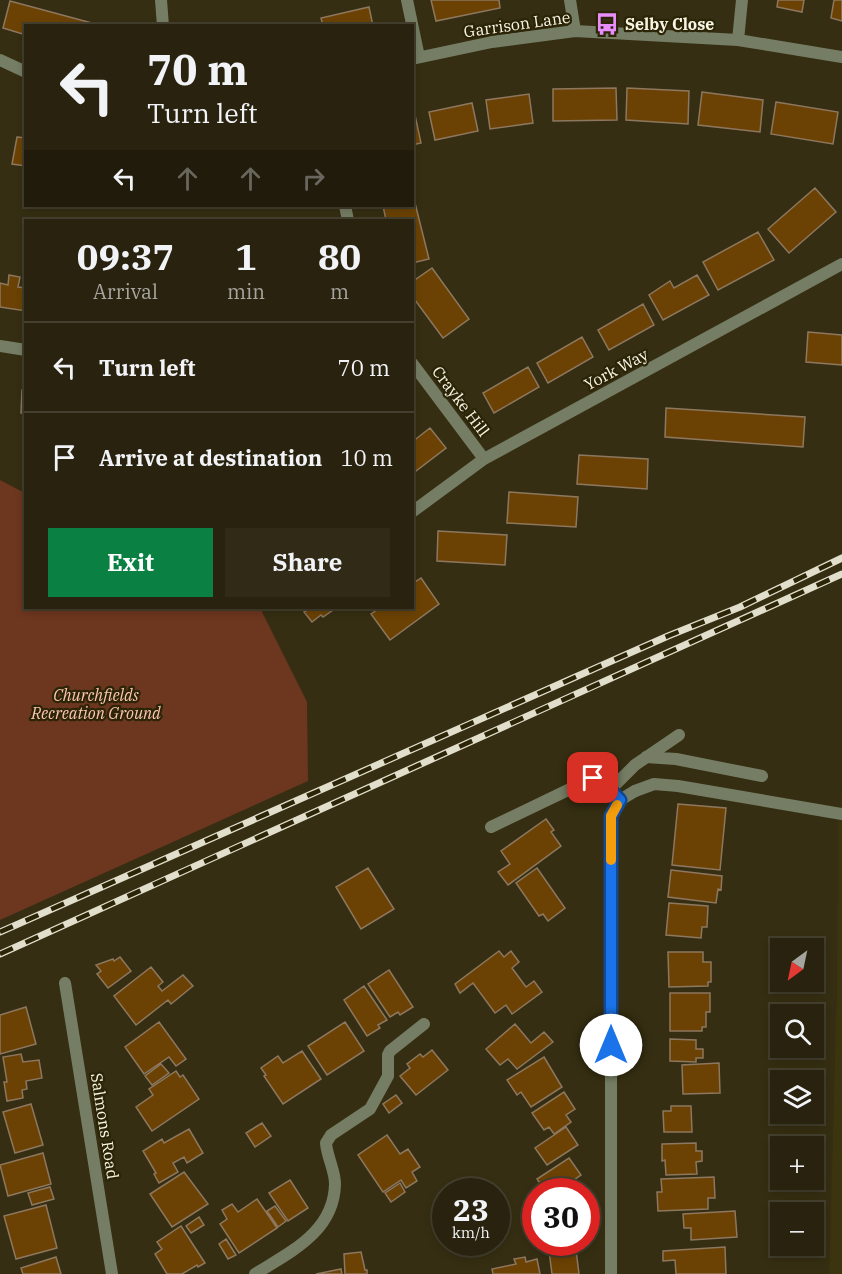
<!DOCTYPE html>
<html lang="en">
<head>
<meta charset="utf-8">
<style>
	body { margin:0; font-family:"IBM Plex Serif",serif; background:#302a17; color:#f1f3f6; height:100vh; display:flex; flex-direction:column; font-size:22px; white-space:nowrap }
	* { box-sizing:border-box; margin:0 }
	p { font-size:20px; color:#a5a49e }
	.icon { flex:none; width:33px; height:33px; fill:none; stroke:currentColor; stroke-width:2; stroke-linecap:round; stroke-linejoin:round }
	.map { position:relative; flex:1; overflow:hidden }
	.details { position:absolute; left:24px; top:219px; width:390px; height:390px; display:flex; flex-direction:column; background:#28220e; border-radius:0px; box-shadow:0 3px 9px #0003,0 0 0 2px #443f2e }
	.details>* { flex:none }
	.top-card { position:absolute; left:24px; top:24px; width:390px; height:183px; border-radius:0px; box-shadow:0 3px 9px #0003,0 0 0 2px #443f2e; background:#28220e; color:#f1f3f6; overflow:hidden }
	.needle { width:39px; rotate:213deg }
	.buttons { position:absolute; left:770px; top:938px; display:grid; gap:12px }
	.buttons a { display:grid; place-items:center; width:54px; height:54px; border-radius:0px; background:#28220e; box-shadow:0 3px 9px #0003,0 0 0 2px #443f2e; font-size:30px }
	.speed { position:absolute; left:432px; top:1178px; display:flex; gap:12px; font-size:30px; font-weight:700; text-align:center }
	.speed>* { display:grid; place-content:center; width:78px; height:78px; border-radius:50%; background:#28220e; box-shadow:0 3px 9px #0003,0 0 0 2px #443f2e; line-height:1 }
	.speed small { font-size:15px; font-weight:400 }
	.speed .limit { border:9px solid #d22; background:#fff; color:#111 }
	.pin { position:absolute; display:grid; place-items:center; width:51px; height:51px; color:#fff; margin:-26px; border-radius:12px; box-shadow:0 3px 9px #0006 }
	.me { position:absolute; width:66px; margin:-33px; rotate:0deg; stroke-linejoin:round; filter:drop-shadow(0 0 4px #0008) }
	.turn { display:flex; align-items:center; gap:21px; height:126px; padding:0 24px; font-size:27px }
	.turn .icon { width:78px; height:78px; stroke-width:2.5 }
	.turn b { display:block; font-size:42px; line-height:51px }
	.lanes { display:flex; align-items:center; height:57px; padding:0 24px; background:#0003; justify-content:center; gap:30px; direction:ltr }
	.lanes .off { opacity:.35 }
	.eta { display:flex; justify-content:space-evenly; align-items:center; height:102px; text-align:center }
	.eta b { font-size:36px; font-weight:700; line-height:42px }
	.button { display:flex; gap:12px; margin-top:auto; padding:12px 24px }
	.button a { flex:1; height:69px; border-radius:0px; background:#0b8043; color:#fff; font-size:24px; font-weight:700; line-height:69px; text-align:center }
	.button a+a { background:#302a17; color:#f1f3f6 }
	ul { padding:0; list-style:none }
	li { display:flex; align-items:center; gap:18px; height:90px; padding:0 24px; border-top:2px solid #443f2e }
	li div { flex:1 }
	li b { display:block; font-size:22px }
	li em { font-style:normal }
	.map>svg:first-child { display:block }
	.built { fill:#3c340f }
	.green { fill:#6d361f }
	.building { fill:#6b4203; stroke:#8d775f; stroke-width:1.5 }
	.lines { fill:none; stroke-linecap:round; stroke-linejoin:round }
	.service { stroke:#757e64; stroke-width:12 }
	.minor { stroke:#757e64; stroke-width:12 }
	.tertiary { stroke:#757e64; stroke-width:12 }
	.rail-casing { stroke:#e2decc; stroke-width:7 }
	.rail { stroke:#2b2407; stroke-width:4.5; stroke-dasharray:14; stroke-linecap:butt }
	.route-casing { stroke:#114b97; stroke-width:15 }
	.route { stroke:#1a73e8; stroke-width:10 }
	.slow { stroke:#f59e0b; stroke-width:10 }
	.labels { text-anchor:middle; stroke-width:4.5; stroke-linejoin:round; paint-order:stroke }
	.street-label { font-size:16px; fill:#f9f5e5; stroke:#2b2407 }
	.poi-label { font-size:16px; font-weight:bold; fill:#f9f5e5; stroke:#2b2407; text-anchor:start }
	.park-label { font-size:16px; font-style:italic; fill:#fec6b0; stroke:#2b2407 }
</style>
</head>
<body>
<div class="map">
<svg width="842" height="1274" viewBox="0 0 842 1274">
	<rect width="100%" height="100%" fill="#352e12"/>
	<path class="built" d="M842,791V1274H829L837,990L838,824Z"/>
	<path class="green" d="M0,480L25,493L26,608H260L307,702L308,781L0,920Z"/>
	<path class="building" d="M431,0H499L500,8L436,21Z
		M778,0H804L802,12L777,7Z
		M834,0H842V21L831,18Z
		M10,1L103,26H26V35L3,28Z
		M369,7L373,26H323L321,18Z
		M616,88L617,120L553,121V89Z
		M627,88L689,91L688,124L626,120Z
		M702,92L763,100L760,132L698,125Z
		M529,94L533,123L490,129L486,100Z
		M776,102L838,112L833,144L771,134Z
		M472,103L478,131L435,140L429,112Z
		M412,115H415L421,143L412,145Z
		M17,137L26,138V166L12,164Z
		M815,188L836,212L789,253L768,229Z
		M412,199H414L429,259L412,263V220H386L383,206H412Z
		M758,232L774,260L718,290L703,262Z
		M432,268L469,319L443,338L412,296V282Z
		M9,275L20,277L18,287L26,288V311L0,307V283L8,285Z
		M697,275L709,295L663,320L649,295L670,281L674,288Z
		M643,304L654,325L609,350L598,330Z
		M808,332L842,335V365L806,362Z
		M582,337L593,357L548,383L537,363Z
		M528,367L539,387L494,413L483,393Z
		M22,390H26V413H21Z
		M666,408L805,417L803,447L665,437Z
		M430,428L446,448L412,474V442Z
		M579,455L648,459L647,489L577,484Z
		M509,492L578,497L576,527L507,523Z
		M438,531L507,535L505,565L437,561Z
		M421,578L439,604L390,640L371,614L380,608H412V584Z
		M311,608H336L323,617L321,615L312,622L304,612Z
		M678,804L726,808L720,870L672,865Z
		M546,819L554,830L551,832L561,846L508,885L498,872L510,864L501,851Z
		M368,868L394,909L361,929L336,887Z
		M537,868L565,908L548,921L543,914L539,916L516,883Z
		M671,870L722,876L721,890L718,889L716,903L668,897Z
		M669,903L708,906L707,927H702L701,938L666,935Z
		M499,951L504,957L511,951L519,962L512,968L526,987L534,981L542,992L512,1014L506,1005L495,1013L473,983L460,993L455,984Z
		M668,952H703V962H711V982H708V986L669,987Z
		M120,957L131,971L108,988L97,974L101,971L96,965L113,959L114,961Z
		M151,967L163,982L158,986L162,991L183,975L193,986L171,1004L168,1000L136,1025L114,996Z
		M389,970L413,1007L400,1015L398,1012L390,1017L368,984Z
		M364,986L387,1020L378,1025L380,1028L367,1036L344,1000Z
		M670,993H710V1012H706V1027H702V1031H670Z
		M26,1007L36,1044L0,1054V1015Z
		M159,1022L186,1059L176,1066L169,1057L144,1074L125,1047Z
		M345,1022L364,1051L327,1075L308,1046Z
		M515,1024L531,1043L544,1032L553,1042L517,1069L508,1059L500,1065L486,1049Z
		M670,1039L696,1040V1049H703V1058H696V1062L670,1061Z
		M432,1050L448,1070L416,1095L400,1076L410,1068L407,1064L420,1054L423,1057Z
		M302,1051L321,1079L283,1104L264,1076L266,1075L261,1068L278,1056L283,1063Z
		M21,1054L23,1062L39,1060L42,1078L26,1081L27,1089L22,1090L23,1098L7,1101L4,1082H7L3,1057Z
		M544,1057L562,1087L531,1107L521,1092L517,1095L507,1080Z
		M719,1063L720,1093L683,1094L682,1065Z
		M161,1064L169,1073L152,1085L145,1076Z
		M176,1071L180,1077L183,1075L199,1099L152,1131L136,1107L153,1095L149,1089Z
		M564,1092L575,1109L566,1115L571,1122L554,1134L549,1127L544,1130L532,1113Z
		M396,1095L402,1103L389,1113L383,1104Z
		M31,1104L43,1145L15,1153L3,1112Z
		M671,1106H691L692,1132H664L663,1111H671Z
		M262,1123L271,1136L255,1147L246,1133Z
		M566,1127L578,1145L547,1165L535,1148Z
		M189,1129L203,1153L187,1163L184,1157L173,1163L178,1172L159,1183L154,1174L156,1173L143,1151L162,1139L164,1143Z
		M387,1135L400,1154L408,1149L420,1167L412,1172L417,1181L406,1188L401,1180L383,1192L358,1155Z
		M696,1143V1151H702V1161L696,1162L697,1174L666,1175L665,1160L662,1161V1144Z
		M43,1153L51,1184L8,1196L0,1165Z
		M569,1158L581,1175L557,1191H545L537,1179Z
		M184,1172L208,1204L172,1227L150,1194Z
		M714,1177L715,1198H708V1209L658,1211L657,1192H662L661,1179Z
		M290,1180L308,1208L288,1221L269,1193Z
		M400,1183L405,1192L391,1202L385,1193Z
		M50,1187L54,1199L32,1205L28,1193Z
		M257,1199L277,1228L239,1253L220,1224L227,1219L222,1210L232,1204L238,1212Z
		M46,1205L57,1248L16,1259L4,1216Z
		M275,1206L286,1221L278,1227L267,1211Z
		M735,1211L737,1237L691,1240V1228H684L683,1214Z
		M199,1217L204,1225L191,1233L186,1226Z
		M181,1226L205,1263L198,1267L197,1265L182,1274H167L155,1254L162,1249L157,1242Z
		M226,1239L236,1255L228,1259L219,1244Z
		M560,1242H575L579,1274H552L548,1243Z
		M725,1247L726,1274H676L675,1260L663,1261V1251Z
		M361,1252L365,1270H367V1274H345L344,1254Z
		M56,1257L61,1274H23L21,1268Z
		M525,1257L526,1262L537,1259L540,1274H493L492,1269L516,1264L514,1259Z
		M341,1269L342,1274H316Z"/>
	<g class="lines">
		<path class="service" d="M646,757L676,759L762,776
			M611,789L635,765L679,735
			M635,791L654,784L678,786L842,814
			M491,827L593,778L602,780L620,800"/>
		<path class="minor" d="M161,0L163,26
			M407,0L419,57
			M570,0L575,31
			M738,40L742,0
			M345,206L348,220
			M0,346L26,350
			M412,363L484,459
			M412,512L484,459L842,264
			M65,983L112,1274
			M255,1274C290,1252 334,1232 335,1184C335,1170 327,1157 326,1143L331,1135L370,1109L388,1076V1055L390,1051L424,1024
			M611,1274V816L620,800L635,791"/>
		<path class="tertiary" d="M412,59L492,42L575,31L738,40L842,57
			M0,60L26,72"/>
		<g class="rail-casing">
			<path id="rail" d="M0,932L668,636L740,607L842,558
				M0,954L842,574"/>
		</g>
		<use href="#rail" class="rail"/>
	</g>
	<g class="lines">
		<g class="route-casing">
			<path id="route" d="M593,778L602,780L620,800L611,816V1045"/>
		</g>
		<use href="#route" class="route"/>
		<path class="slow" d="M611,860V816L617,805"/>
	</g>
	<defs>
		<g id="bus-bare" transform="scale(1.8)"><path d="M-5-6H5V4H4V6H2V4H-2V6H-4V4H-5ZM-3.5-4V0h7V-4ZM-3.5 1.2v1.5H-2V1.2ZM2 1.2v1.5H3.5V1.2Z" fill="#e98dfd" stroke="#2b2407" stroke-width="2.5" paint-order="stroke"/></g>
	</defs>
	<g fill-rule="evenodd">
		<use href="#bus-bare" x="607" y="24"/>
	</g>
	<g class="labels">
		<g class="street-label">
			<text transform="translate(517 24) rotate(-8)" y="6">Garrison Lane</text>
			<text transform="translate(616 369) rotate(-28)" y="6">York Way</text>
			<text transform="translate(461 401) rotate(53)" y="6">Crayke Hill</text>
			<text transform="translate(105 1126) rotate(81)" y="6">Salmons Road</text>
		</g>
		<g class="poi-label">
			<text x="625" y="30">Selby Close</text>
		</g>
		<g class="park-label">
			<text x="96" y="701">Churchfields<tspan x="96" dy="18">Recreation Ground</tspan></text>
		</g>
	</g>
</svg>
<div class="buttons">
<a><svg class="needle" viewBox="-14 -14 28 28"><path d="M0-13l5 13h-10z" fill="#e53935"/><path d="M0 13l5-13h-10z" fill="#a5a49e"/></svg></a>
<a><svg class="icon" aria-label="search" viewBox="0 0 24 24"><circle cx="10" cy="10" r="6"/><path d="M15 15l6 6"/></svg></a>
<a><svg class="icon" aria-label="layers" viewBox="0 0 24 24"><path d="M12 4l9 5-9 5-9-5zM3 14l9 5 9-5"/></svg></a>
<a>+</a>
<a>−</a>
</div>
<div class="speed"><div>23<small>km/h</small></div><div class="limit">30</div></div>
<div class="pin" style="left:593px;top:778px;background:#d93025"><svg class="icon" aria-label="arrive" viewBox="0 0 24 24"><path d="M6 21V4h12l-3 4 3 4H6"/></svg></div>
<svg class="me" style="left:611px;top:1045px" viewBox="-20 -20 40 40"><circle r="19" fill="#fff"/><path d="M0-13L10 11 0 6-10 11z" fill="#1a73e8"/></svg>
<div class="top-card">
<div class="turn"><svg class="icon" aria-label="left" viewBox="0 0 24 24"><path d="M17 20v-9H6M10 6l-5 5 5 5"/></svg><div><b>70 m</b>Turn left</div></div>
<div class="lanes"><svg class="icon" aria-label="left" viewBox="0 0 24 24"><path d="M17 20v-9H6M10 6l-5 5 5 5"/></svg><svg class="icon off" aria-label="ahead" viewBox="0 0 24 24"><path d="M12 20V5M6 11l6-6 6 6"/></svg><svg class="icon off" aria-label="ahead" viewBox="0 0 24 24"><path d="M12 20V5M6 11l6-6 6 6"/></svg><svg class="icon off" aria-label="right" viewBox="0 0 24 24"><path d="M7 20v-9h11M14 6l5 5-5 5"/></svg></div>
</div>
<section class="details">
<div class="eta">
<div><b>09:37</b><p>Arrival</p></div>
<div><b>1</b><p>min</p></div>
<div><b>80</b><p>m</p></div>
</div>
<ul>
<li><svg class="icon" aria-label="left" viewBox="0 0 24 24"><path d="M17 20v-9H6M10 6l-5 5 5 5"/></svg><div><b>Turn left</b></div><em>70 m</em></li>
<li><svg class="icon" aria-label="arrive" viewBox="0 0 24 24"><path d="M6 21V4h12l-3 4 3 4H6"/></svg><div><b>Arrive at destination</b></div><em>10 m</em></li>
</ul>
<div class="button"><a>Exit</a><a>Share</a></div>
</section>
</div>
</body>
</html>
